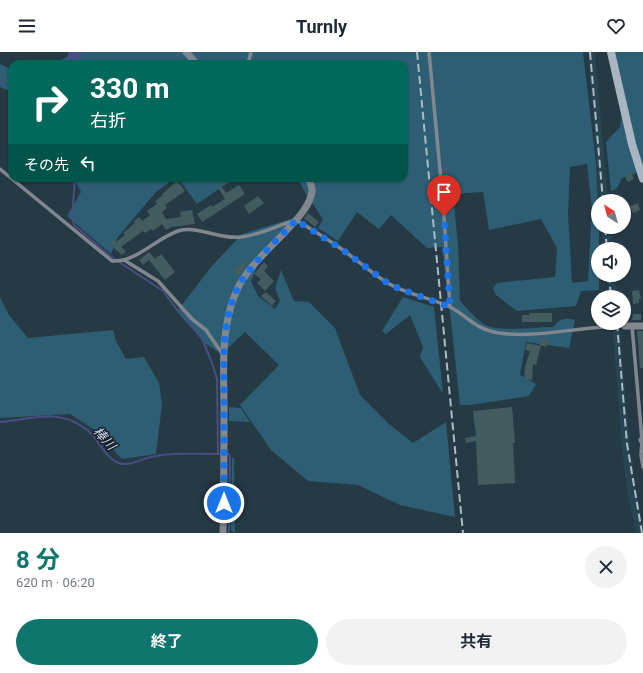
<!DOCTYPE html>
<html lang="ja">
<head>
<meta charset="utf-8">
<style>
	body { margin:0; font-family:Roboto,"Noto Sans JP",sans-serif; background:#f2f2f3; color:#1f2937; height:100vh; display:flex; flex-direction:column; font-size:15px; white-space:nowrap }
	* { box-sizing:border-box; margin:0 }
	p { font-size:13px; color:#747a83 }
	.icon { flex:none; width:22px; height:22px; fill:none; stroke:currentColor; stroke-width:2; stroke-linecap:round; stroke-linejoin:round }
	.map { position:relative; height:481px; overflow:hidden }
	.drawer { display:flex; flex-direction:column; background:#fff; flex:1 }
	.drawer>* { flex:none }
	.banner { position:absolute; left:8px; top:8px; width:400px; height:122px; border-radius:12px; box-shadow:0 1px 3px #0004; background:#00695c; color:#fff; overflow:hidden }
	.needle { width:26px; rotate:324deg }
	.controls { position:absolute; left:591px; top:142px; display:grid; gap:8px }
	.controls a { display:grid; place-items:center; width:40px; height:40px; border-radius:50%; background:#fff; box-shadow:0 1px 3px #0004; font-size:20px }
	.pin { position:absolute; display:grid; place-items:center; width:34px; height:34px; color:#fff; margin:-41px -17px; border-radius:50% 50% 50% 0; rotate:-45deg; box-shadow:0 0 4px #0007 }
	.pin .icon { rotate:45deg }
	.me { position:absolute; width:44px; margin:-22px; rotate:0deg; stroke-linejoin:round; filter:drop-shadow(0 0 3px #0008) }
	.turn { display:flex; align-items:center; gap:14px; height:84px; padding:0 16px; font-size:18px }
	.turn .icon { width:52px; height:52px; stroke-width:2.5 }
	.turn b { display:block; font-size:28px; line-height:34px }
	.then { display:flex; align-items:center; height:38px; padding:0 16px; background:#0003; gap:8px; font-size:15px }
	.round { display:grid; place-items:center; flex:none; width:42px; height:42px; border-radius:21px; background:#f2f2f3 }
	.overview { display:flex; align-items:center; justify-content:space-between; height:68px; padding:0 16px }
	h1 { font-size:24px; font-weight:700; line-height:30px; color:#0f766e }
	.primary-button { display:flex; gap:8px; margin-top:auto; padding:8px 16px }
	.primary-button a { flex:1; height:46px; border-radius:24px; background:#0f766e; color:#fff; font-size:16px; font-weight:700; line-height:46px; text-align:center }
	.primary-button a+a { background:#f2f2f3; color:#1f2937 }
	header { display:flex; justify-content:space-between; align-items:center; height:52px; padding:0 16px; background:#fff; font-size:18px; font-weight:700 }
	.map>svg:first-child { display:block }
	.built { fill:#274552 }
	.green { fill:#2d5e74; fill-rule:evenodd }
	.water { fill:#484e83 }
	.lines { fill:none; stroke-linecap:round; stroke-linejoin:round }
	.stream { stroke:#484e83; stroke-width:2 }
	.building { fill:#425c5f }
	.service { stroke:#81878f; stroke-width:3.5 }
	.minor { stroke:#81878f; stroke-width:7 }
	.secondary { stroke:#aab5c2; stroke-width:8 }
	.rail { stroke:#adbbc2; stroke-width:2; stroke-dasharray:8 4; stroke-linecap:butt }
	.route { stroke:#1a73e8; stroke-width:7; stroke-dasharray:0 12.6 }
	.labels { text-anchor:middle; stroke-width:3; stroke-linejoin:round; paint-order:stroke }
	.water-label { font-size:13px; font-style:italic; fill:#d1d7f9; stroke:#162024 }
</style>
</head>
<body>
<header><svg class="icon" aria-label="menu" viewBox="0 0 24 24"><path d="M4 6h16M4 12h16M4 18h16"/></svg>Turnly<svg class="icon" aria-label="heart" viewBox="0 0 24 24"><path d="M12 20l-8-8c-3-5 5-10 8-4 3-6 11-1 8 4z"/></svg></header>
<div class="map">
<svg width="643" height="481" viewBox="0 0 643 481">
	<rect width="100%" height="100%" fill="#253a44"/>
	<path class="built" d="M588,0H595L608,149H600Z
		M602,175H611L613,197H604Z
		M607,223H615L617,245H609Z
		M612,271H619L630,395L636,437L643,474V481H636L627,438L622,397Z"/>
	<path class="green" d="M79,0H583L596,111L599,175V238L581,239L576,254L517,259L496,243L493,236L497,231L555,225L557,196L541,167L489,178L483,140L453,142L458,193L460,249C467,256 474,265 482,271C494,281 537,275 553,275C559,267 565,265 575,268L569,296L526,290L520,323L536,332L529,344L470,353H460L451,269L442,195L427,196L391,163L379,177L357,160L338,189L318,176L323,167L308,145L297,126H404V12H51ZM587,112L592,157L588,229L572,231L568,162L570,115Z
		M615,0H643V119L622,126L617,136L611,139L606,90L620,75L625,44Z
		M0,12L12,18V40L0,35Z
		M74,126H175L156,140L118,185L111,202L67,164L81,140Z
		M178,126H235L197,152Z
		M294,166L266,194L251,229L258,244L275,257L280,249L275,236L281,218L294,249L309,250L335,276L360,343L389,372L413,391L446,370L455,465L400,453L358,433L308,429L271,398L240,353L279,313L245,280L227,297L217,299L203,290L178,258L211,215L242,182Z
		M0,245L9,263L28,286L113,278L116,289L126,307L144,305L159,331L162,352L156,402L122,407L93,377L70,362L0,366Z
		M403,245L434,255L443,342L420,305L423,295L410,263L386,282L382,279Z
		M229,355L241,356L250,370L229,369Z
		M232,406H234L235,481L231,478Z"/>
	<path class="water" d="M69,0H84L79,8L74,12H70L66,9Z"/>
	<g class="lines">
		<path class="stream" d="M0,30L12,35
			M75,126L72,164L74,173L110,204L163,239L181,263L201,284L212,311L217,327L218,402
			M0,370C29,368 56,356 83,375C87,378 91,380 94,385C101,393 108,408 119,411C129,415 141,407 151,405C173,400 198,402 221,402
			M226,402H229L230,405L229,481"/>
	</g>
	<path class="building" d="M631,120L634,127L628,130L624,123Z
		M177,129L185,139L165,153L167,156L162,160L166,167L181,165L180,160L192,158L195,172L171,175L166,178L162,172L153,179L151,177L145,181L143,179L121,195L126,199L122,203L109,192L113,188L116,190L125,183L123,181L135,171L134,169L139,165L142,169L150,163L147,159L157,152L155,149L163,143L162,142Z
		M220,132L226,141L239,133L245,142L202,170L197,162L211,153L212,155L225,147L217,134Z
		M258,144L264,151L249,162L244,154Z
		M638,151L640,158L633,161L630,154Z
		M308,161L319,170L315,175L304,166Z
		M149,200L155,207L161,202L175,220L165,228L149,208L143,213L139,208Z
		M241,210L246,214L238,225L232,220Z
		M264,210L268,214L264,219L274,229L265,239L257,231L261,227L254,222Z
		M639,238L641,247H639V251L633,252L632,239Z
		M266,240L276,249L272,254L261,244Z
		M529,261H552V270H522V263H530Z
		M633,262H641V268H632Z
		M637,279H643V316H640Z
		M542,285L549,288L546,295L539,293Z
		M527,291L541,294L536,313L533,312L532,328L524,327L525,315L530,299L525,298Z
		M512,355L515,391H513L515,431L478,433L476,389L466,391L465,386L476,384L473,359Z"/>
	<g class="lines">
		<path class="service" d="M429,0L443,150L450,255
			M248,12L251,0
			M0,117L112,209C137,210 155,187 178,179C198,173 220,188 241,185C260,183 278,173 296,168C311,177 326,186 340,196C356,207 370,220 386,230C406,243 431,245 452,256C471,267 475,277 499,281C536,286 572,276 608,275
			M124,208L158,229L192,267L206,278L223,303
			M632,274L642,388L641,403L643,415"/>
		<path class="minor" d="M186,0L197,12
			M625,274H643
			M642,388H643
			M223,481C224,440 224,398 224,357C224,318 220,277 236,240C245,218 269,197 285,180C296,168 309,156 312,140C313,136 310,130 308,126"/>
		<path class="secondary" d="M611,0L632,92L643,127"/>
		<path class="rail" d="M417,0L463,481
			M590,0L603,149
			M605,175L607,197
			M609,223L611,245
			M617,271L627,392L642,481"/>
	</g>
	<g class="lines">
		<path class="route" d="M224,451C224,417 224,382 224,348C224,312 221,271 237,237C248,215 278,187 296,168L340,196L386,230L400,237L450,255L444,164"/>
	</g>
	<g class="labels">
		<g class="water-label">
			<text transform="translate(105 386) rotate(48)" y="5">棒川</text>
		</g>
	</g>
</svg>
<div class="controls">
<a><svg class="needle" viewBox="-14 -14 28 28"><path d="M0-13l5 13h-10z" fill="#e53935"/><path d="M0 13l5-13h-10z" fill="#747a83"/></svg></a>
<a><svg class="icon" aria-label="sound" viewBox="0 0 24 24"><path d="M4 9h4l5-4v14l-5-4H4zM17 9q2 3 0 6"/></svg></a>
<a><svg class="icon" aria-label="layers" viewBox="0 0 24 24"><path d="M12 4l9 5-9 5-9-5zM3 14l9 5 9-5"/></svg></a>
</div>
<div class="pin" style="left:444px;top:164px;background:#d93025"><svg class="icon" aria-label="arrive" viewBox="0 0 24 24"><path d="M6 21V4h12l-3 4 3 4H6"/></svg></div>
<svg class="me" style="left:224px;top:451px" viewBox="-20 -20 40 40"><circle r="17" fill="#1a73e8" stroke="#fff" stroke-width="3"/><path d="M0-11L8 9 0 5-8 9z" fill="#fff"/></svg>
<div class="banner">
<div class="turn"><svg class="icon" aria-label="right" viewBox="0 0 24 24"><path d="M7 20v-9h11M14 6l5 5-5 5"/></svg><div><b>330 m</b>右折</div></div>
<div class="then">その先<svg class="icon" aria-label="left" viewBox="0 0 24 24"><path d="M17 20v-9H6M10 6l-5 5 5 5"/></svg></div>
</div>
</div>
<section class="drawer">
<div class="overview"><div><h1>8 分</h1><p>620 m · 06:20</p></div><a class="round"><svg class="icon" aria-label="close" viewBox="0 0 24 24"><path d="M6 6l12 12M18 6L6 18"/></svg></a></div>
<div class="primary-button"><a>終了</a><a>共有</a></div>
</section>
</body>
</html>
